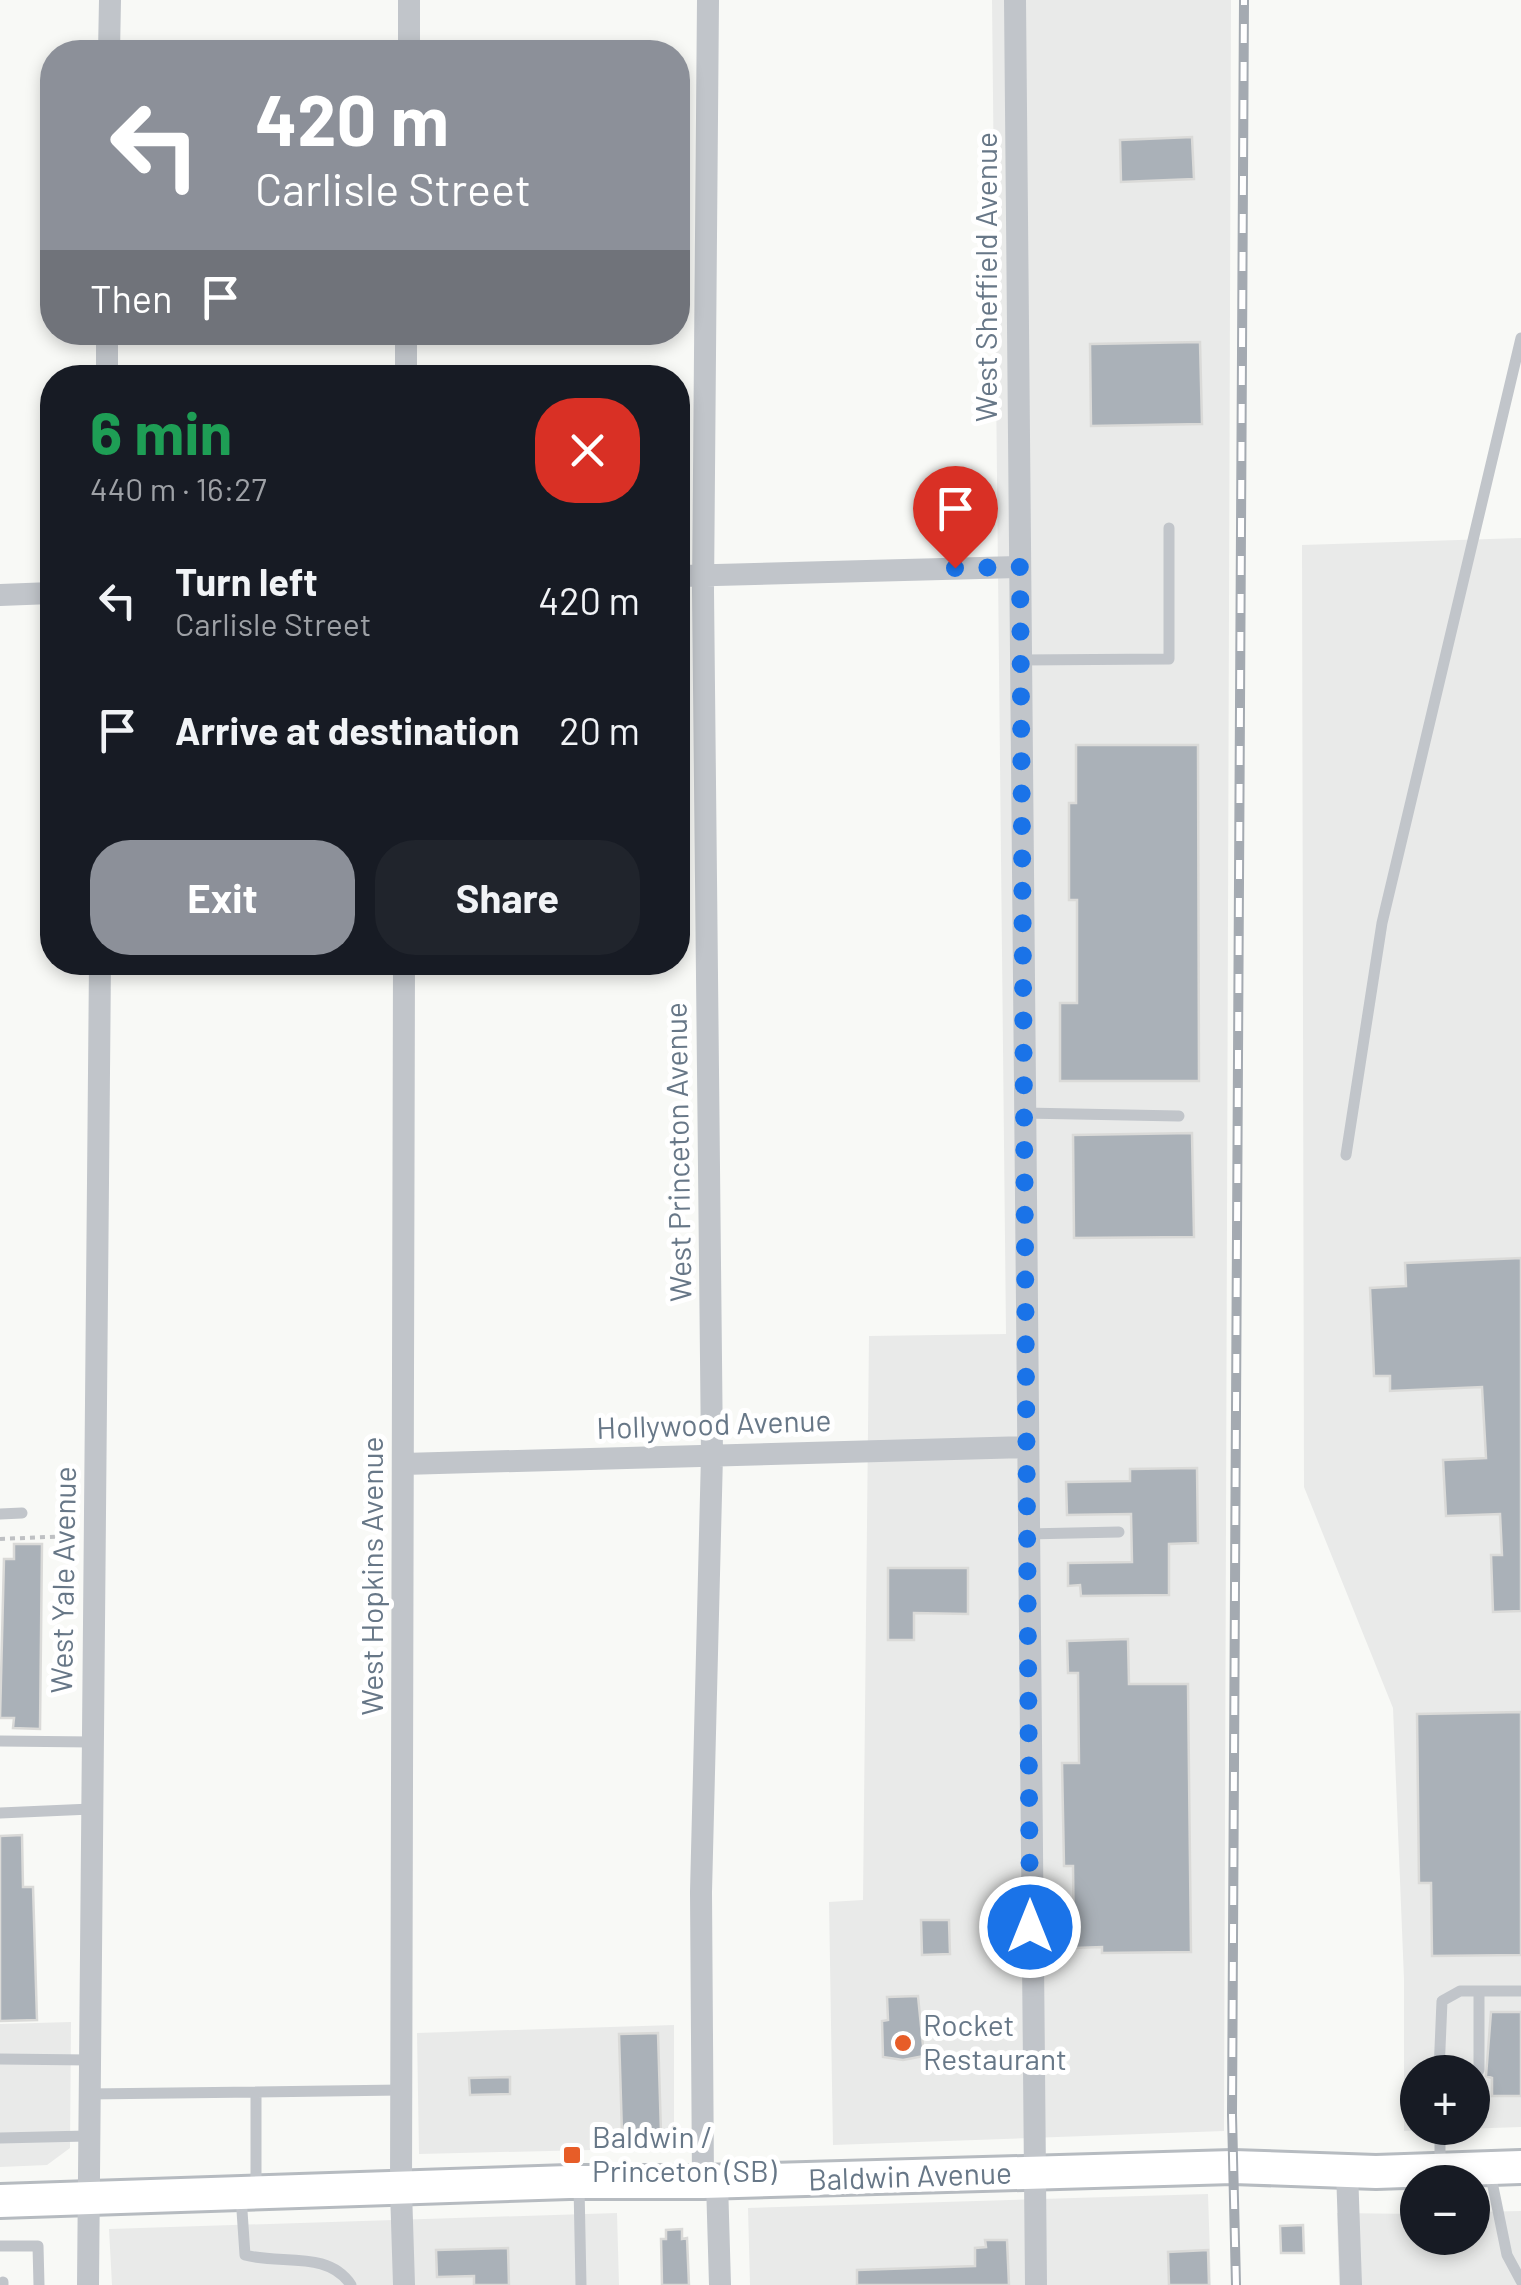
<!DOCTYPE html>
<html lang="en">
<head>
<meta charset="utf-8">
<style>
	body { margin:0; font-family:Barlow,sans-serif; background:#20242c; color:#f1f3f6; height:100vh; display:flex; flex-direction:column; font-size:38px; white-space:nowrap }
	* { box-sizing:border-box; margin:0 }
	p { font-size:32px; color:#9ea1a6 }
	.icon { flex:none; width:55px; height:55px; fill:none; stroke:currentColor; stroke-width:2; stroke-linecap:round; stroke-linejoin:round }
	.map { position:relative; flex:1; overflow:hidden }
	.side { position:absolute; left:40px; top:365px; width:650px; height:610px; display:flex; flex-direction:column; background:#171b24; border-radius:40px; box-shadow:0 5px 15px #0003 }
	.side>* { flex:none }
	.guide { position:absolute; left:40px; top:40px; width:650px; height:305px; border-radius:40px; box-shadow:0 5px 15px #0003; background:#8c9099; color:#fff; overflow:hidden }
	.tools { position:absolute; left:1400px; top:2055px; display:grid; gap:20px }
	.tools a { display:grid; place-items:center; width:90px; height:90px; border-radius:50%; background:#171b24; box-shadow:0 5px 15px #0003; font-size:50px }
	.pin { position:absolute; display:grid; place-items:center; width:85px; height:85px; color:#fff; margin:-102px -42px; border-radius:50% 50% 50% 0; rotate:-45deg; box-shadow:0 0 10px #0007 }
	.pin .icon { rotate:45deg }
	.me { position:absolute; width:110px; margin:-55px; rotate:0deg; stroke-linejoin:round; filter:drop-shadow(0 0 8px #0008) }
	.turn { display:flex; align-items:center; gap:35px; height:210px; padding:0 50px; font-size:45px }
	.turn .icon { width:130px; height:130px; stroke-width:2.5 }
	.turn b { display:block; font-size:70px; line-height:85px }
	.then { display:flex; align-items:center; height:95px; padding:0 50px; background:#0003; gap:20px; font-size:38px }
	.round { display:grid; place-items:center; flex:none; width:105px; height:105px; border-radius:40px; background:#20242c }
	.summary { display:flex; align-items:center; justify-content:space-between; height:170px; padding:0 50px }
	h1 { font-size:60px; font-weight:700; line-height:75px; color:#1e9e55 }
	.button { display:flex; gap:20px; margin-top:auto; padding:20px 50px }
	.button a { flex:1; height:115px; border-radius:40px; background:#8c9099; color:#fff; font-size:40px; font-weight:700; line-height:115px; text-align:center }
	.button a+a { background:#20242c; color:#f1f3f6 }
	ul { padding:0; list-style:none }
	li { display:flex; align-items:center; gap:30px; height:130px; padding:0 50px }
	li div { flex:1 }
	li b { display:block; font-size:38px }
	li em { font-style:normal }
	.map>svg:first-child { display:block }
	.built { fill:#e9eae9; fill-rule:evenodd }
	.building { fill:#aab1b8; stroke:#dadad8; stroke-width:2.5 }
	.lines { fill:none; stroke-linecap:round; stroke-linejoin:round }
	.secondary-casing { stroke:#b6bbc0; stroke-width:38 }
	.path { stroke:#bec0c3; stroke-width:4; stroke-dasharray:5 5; stroke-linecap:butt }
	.lane { stroke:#c1c5ca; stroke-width:11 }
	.street { stroke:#c1c5ca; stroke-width:22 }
	.secondary { stroke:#fff; stroke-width:32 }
	.rail-casing { stroke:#a4aab1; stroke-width:10 }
	.rail { stroke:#fff; stroke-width:6; stroke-dasharray:19; stroke-linecap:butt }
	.route { stroke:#1a73e8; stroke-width:18; stroke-dasharray:0 32.4 }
	.poi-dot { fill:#e75d28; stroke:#fff; stroke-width:4 }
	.labels { text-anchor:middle; stroke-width:10; stroke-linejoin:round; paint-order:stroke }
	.street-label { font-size:30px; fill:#677787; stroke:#fff }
	.poi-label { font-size:30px; fill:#677787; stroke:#fff; text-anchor:start }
</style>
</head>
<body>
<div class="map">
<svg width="1521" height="2285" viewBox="0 0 1521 2285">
	<rect width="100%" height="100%" fill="#f8f9f6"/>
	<path class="built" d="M992,0H1231L1224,2131L833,2145L829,1902L863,1900L869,1336L1006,1334Z
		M1521,538V2127L1404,2131V1979L1393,1708L1304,1487L1302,545ZM1418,2072H1472V2128H1418Z
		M71,2022L70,2148L47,2165L0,2167V2024Z
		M674,2025V2148L419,2154L417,2033Z
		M1208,2194L1211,2285H750L748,2208Z
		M1521,2211V2285H1339L1337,2213L1417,2214L1418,2238H1472L1473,2212Z
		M617,2213L619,2285H112L109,2229Z"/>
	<path class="building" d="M1192,137L1194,179L1121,182L1120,140Z
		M1200,342L1202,424L1091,426L1090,344Z
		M1076,745H1198L1199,1081H1060V1003H1077V900H1069V803H1076Z
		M1192,1133L1194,1237L1074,1238L1073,1135Z
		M1521,1258V1611L1493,1612L1491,1555H1502L1500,1514L1446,1516L1443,1460L1486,1458L1482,1387L1390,1391V1376H1374L1370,1288L1406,1286L1405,1263Z
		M1197,1468L1198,1543L1169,1544V1595L1081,1596L1080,1585L1068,1586V1563L1132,1562L1131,1514L1067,1515L1066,1482L1130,1481V1469Z
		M14,1544H42L40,1729L13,1728L14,1718H0L4,1559H14Z
		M888,1568H968V1614L914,1613V1640H888Z
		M1128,1639L1129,1684H1188L1191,1952L1102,1953V1947L1074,1948L1073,1866H1064L1062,1763H1079L1078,1673H1068L1067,1641Z
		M1521,1712V1955L1432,1956L1431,1883H1419L1417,1714Z
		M22,1835L23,1887H33L37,2020L0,2021V1836Z
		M921,1920H949L950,1954L922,1955Z
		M918,1996L924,2056L903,2060L883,2057L882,2021L888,2020L887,1997Z
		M1491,2012H1521V2096H1492V2078L1486,2076Z
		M658,2033L661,2133L622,2134L619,2034Z
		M510,2077V2094L470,2095L469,2078Z
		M1303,2225L1304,2253H1281L1280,2226Z
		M682,2229V2239L687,2238L689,2285H662L661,2239H666V2230Z
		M985,2240H1007L1009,2285H857V2270L975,2266V2248L986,2247Z
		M508,2248L509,2285H474V2276L437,2277L436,2250Z
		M1208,2250L1209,2285H1169L1168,2252Z"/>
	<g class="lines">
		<g class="secondary-casing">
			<path id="secondary" d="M0,2201L569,2182H703L1233,2167L1376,2172L1521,2167"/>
		</g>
		<path class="path" d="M0,1539L71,1536"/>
		<path class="lane" d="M1020,660L1169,659V528
			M1024,1113L1179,1116
			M1346,1155L1382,923L1521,338
			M0,1514L22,1513
			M1027,1534L1119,1532
			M0,1741L92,1742
			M0,1813L91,1809
			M0,2059L89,2060
			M1439,2072L1442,2001L1460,1991H1521
			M1472,2079L1479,2070V1991
			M256,2092L401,2090
			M88,2094L256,2092V2190
			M1440,2128V2166
			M0,2138L87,2136
			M1490,2172L1507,2255L1521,2281
			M579,2186L581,2285
			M241,2196L245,2255C281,2265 328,2250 351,2285
			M0,2246H38L39,2285
			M3,2282V2285"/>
		<path class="street" d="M1015,0L1036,2285
			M109,52L110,0
			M409,52V0
			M107,378V332
			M406,378V332
			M678,576L1019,567
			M0,595L52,593
			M404,962L401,2190L404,2285
			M403,1464L1027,1447
			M1347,2171L1351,2285
			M703,2182L701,1892L712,1455L703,591L708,0
			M717,2182L720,2285
			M88,2285L100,962"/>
		<use href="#secondary" class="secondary"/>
		<g class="rail-casing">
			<path id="rail" d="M1236,2285L1232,2115L1244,0"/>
		</g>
		<use href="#rail" class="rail"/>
	</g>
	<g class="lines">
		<path class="route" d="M955,568L1020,567L1030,1927"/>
	</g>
	<g class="poi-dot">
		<circle cx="903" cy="2043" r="10"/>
		<rect x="562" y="2145" width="20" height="20" rx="5"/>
	</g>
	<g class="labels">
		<g class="street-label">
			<text transform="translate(987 277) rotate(-90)" y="10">West Sheffield Avenue</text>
			<text transform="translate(679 1152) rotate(-91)" y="10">West Princeton Avenue</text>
			<text transform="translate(714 1425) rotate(-2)" y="10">Hollywood Avenue</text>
			<text transform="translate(373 1576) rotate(-90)" y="10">West Hopkins Avenue</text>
			<text transform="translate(64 1580) rotate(-89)" y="10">West Yale Avenue</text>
			<text transform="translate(910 2177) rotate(-2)" y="10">Baldwin Avenue</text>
		</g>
		<g class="poi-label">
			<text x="923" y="2036">Rocket<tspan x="923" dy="34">Restaurant</tspan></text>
			<text x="592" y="2148">Baldwin /<tspan x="592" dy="34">Princeton (SB)</tspan></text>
		</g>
	</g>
</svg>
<div class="tools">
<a>+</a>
<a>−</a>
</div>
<div class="pin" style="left:955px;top:568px;background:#d93025"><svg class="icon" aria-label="arrive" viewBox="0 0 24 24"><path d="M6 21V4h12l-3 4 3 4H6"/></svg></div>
<svg class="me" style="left:1030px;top:1927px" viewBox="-20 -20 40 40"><circle r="17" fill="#1a73e8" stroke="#fff" stroke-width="3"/><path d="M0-11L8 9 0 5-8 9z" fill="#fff"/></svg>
<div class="guide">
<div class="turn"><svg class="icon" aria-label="left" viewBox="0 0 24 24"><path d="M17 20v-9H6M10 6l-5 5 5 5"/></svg><div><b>420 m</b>Carlisle Street</div></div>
<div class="then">Then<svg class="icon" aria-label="arrive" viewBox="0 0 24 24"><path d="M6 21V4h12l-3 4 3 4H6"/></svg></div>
</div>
<section class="side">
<div class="summary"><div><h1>6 min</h1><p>440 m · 16:27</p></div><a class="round" style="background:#d93025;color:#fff"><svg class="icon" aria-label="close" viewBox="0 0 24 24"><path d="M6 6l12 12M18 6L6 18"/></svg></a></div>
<ul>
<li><svg class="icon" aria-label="left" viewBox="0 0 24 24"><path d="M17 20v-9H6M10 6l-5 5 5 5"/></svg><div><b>Turn left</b><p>Carlisle Street</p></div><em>420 m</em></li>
<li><svg class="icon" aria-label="arrive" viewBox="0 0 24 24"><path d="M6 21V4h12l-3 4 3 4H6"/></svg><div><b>Arrive at destination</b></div><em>20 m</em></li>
</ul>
<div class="button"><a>Exit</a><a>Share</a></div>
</section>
</div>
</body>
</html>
